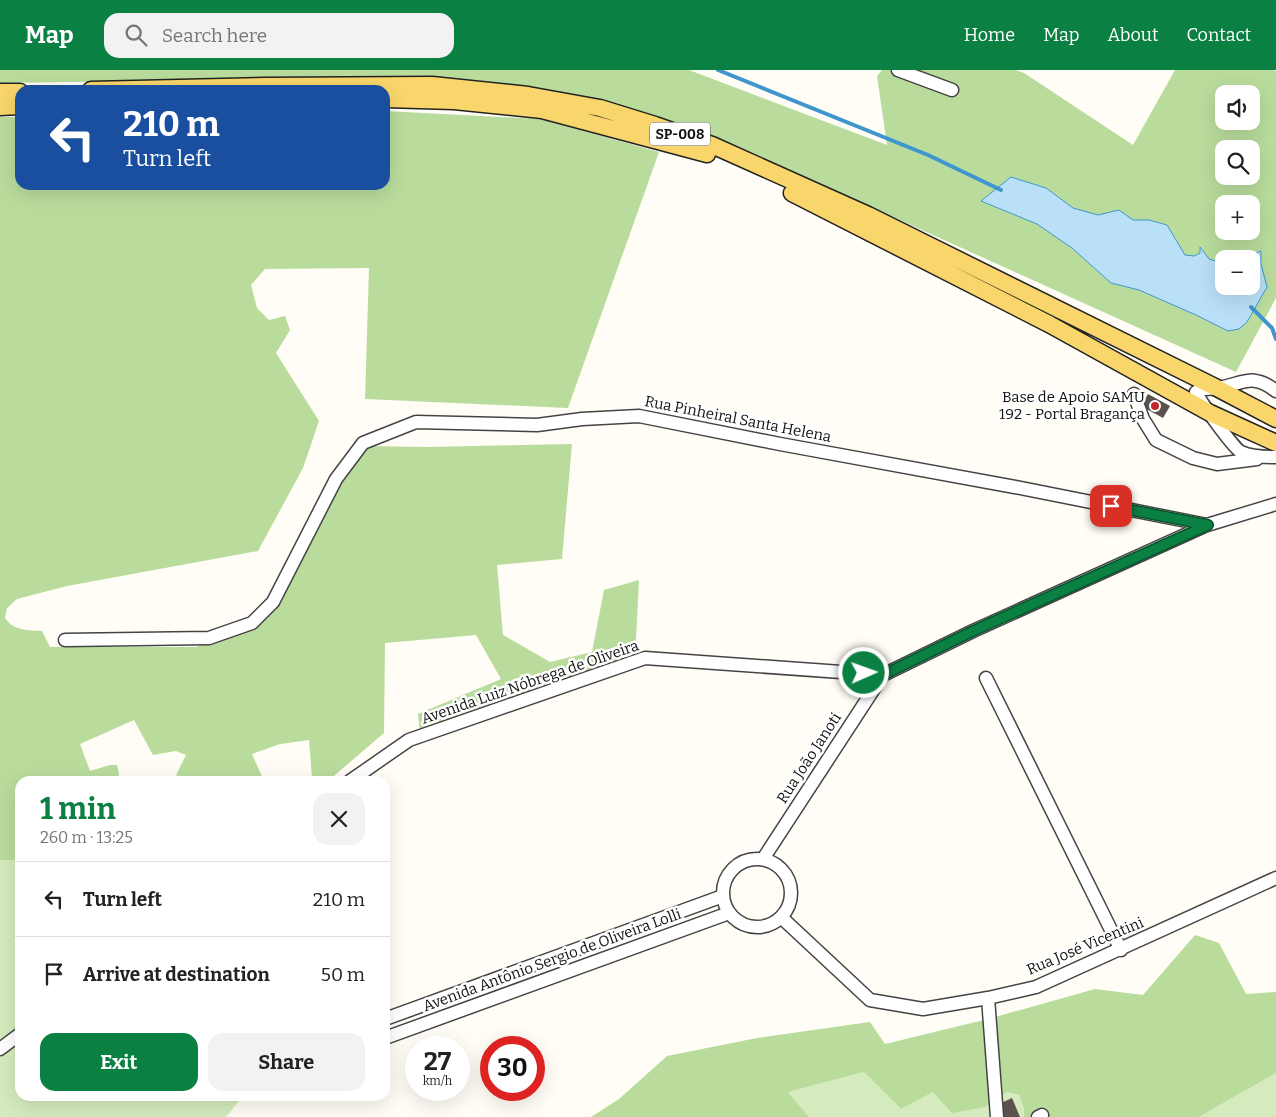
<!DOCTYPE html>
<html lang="en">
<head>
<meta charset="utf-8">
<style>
	body { margin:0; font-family:Bitter,serif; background:#f2f2f2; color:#222; height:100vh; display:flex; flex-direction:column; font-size:19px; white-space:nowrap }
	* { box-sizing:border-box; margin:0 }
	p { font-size:16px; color:#767676 }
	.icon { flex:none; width:28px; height:28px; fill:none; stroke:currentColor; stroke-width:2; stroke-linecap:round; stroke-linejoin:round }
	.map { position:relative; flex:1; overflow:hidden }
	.sheet { position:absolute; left:15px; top:706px; width:375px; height:325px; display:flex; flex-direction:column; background:#fff; border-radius:15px; box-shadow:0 5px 20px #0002 }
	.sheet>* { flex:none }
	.banner { position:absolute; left:15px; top:15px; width:375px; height:105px; border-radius:15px; box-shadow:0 5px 20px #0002; background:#1a4fa0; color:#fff; overflow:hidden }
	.fabs { position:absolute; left:1215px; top:15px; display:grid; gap:10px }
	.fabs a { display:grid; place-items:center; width:45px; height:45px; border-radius:10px; background:#fff; box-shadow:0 5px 20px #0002; font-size:25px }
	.speed { position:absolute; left:405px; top:966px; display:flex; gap:10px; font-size:25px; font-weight:700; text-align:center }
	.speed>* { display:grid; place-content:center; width:65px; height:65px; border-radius:50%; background:#fff; box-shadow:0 5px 20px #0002; line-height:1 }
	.speed small { font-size:12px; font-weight:400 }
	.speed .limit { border:8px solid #d22; background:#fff; color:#111 }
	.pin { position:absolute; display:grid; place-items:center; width:42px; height:42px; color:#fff; margin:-21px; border-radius:10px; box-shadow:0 2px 8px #0006 }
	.me { position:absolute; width:55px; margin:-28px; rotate:88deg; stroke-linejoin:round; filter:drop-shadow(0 0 4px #0008) }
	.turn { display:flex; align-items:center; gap:18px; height:105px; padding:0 25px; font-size:22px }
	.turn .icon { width:65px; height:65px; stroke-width:2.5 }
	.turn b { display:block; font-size:35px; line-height:42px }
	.round { display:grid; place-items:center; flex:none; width:52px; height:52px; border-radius:15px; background:#f2f2f2 }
	.summary { display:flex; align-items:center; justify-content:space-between; height:85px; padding:0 25px }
	h1 { font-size:30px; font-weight:700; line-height:38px; color:#0b8043 }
	.cta { display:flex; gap:10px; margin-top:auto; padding:10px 25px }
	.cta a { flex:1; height:58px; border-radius:15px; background:#0b8043; color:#fff; font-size:20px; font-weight:700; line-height:58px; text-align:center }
	.cta a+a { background:#f2f2f2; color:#222 }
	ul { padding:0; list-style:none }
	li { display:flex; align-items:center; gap:15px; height:75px; padding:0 25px; border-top:1px solid #e0e0e0 }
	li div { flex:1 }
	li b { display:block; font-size:19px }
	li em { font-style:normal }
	header { display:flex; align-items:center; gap:30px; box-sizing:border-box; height:70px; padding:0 25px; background:#0b8043; color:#fff }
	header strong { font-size:24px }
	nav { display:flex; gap:28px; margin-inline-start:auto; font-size:18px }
	.search { width:350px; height:45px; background:#f2f2f2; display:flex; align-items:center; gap:12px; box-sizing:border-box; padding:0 18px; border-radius:15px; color:#767676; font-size:19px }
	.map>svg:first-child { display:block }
	.green { fill:#d5ebbd }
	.forest { fill:#b9dc9c; fill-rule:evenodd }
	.water { fill:#b9e0f7; stroke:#3f96cf; fill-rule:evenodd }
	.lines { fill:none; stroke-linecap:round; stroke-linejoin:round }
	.stream { stroke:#3f96cf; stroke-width:4 }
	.building { fill:#5a524d }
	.minor-casing { stroke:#444; stroke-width:15 }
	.major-casing { stroke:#222; stroke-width:19 }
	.minor { stroke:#fff; stroke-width:12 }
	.major { stroke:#f9d66b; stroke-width:16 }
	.route-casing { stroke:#07532c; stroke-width:12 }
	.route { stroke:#0b8043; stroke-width:9 }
	.poi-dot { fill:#c4262e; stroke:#fff; stroke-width:2 }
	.labels { text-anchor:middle; stroke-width:5; stroke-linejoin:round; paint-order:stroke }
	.shield { fill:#fff; stroke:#585858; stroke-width:1 }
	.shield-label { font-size:14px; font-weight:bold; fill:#111 }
	.poi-label { font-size:15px; fill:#111; stroke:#fff; text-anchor:end }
	.street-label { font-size:15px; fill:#111; stroke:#fff }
</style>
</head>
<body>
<header>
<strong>Map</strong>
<div class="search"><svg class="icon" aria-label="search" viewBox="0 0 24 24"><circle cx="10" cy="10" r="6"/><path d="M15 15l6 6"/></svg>Search here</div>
<nav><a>Home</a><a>Map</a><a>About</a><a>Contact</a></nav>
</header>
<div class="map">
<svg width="1276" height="1047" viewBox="0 0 1276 1047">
	<rect width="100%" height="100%" fill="#fffdf5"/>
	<path class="green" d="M0,790H20V956L0,972Z
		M20,974V1026H243L226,1047H0V987Z
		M864,1002L901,1039L933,1022L985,1037L1007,1022L1019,1025L1024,1039V1047H809L788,1022Z
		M1276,1003V1047H1199Z"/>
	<path class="forest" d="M0,0H689L887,75L877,6L882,0H1015L1024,3L1133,75L1175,0H1273L1276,1V228L1236,302L734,75L595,32L142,11L0,13ZM1224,24H1251V51H1224ZM1224,79H1251V106H1224ZM1224,134H1251V161H1224ZM1224,189H1251V216H1224Z
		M385,41L541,49L659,82L568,338L365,329L369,198L265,199L251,215L257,238L269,250L285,246L290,260L276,283L319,351L303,398L258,481L67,516L17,529L7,538L5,548C14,561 27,560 42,561L50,577H196L265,549L295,503L338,410L366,376L427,377L572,374L562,489L497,495L503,565L550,592L592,582L604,520L639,510L635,589L420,663L418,644L501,609L476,565L385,573L384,663L328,711H306L312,708L309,670L280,674L252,684L264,711H186L176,705L186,685L176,681L153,685L134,650L80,674L90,701L110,695H117L119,704L117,711H20V790H0V47H20V115H385Z
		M1195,865L1219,873L1246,924L1276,922V1003L1199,1047H1024V1039L1019,1025L1007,1022L985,1037L952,1043L933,1022L901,1039L864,1002L788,1022L809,1047H591L619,1029L667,986L757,968L870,952L885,974L988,949L1095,919L1143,925Z"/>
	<path class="water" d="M1011,107L1046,118L1073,138L1098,145L1119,140L1133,150H1149L1167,155L1185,185L1194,186L1200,183V177L1209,189L1218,192L1232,184H1254L1261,181V194L1267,217L1247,252L1239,259L1228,261L1196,245L1139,220L1111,213L1072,178L1037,154L981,131ZM1224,189H1251V216H1224Z"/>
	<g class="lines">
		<path class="stream" d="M718,0L928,85L1001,120
			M1251,237L1272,258L1276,269"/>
	</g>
	<path class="building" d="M1148,324L1170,336L1163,348L1141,336Z
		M1012,1028L1020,1047H1002L997,1035Z"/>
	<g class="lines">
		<g class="minor-casing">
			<path id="minor" d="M898,0L952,20
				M1276,321C1252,302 1243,314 1218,318C1210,320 1201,317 1196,322C1199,330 1235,380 1241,382C1251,387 1265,387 1276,387
				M1134,324L1143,349L1156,370L1193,388L1217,394L1257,389
				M65,570L209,568L252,553L273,532L336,409L363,373L416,352L537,355L582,349L639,346L780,374L1015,417L1207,455
				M986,608L1121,880
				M350,711L409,670L645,588L883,605L973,561L1207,455L1276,434
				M763,789L883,605
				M723 823a34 34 0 1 1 68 0a34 34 0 1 1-68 0Z
				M781,847L870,930L923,939L988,928L1036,917L1276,808
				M988,928L997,1047
				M385,949L723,826
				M385,968L729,843
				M0,979L20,964
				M1038,1047L1042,1045"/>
		</g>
		<g class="major-casing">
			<path id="major" d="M91,20L264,16L432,15L528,25L600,38L655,55L712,75L868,145L1217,318L1276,349
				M0,22H20
				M385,29L454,31L542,40L707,84
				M0,37L20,36
				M792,123L1049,254L1210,343L1276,373"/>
		</g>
		<use href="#minor" class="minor"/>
		<use href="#major" class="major"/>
	</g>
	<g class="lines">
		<g class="route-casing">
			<path id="route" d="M864,603L883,605L973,561L1208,455L1111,436"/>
		</g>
		<use href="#route" class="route"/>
	</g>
	<circle class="poi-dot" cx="1155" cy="336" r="5"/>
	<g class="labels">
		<rect class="shield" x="650" y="52.5" width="60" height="23" rx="4"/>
		<g class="shield-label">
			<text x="680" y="69">SP-008</text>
		</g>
		<g class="poi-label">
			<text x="1145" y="332">Base de Apoio SAMU<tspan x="1145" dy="17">192 - Portal Bragança</tspan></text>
		</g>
		<g class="street-label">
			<text transform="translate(738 349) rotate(11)" y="5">Rua Pinheiral Santa Helena</text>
			<text transform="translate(530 612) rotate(-19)" y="5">Avenida Luiz Nóbrega de Oliveira</text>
			<text transform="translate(809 688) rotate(-57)" y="5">Rua João Janoti</text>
			<text transform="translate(1085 876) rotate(-23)" y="5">Rua José Vicentini</text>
			<text transform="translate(552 890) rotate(-20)" y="5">Avenida Antônio Sergio de Oliveira Lolli</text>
		</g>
	</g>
</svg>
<div class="fabs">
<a><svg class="icon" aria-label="sound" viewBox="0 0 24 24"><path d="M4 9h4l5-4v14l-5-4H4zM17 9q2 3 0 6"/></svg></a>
<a><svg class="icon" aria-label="search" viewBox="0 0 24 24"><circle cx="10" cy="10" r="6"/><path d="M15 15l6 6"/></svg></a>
<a>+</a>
<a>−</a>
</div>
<div class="speed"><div>27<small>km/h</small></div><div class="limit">30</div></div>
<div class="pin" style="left:1111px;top:436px;background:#d93025"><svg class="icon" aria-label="arrive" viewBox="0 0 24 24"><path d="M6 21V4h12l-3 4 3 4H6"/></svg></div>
<svg class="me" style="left:864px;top:603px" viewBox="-20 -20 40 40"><circle r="17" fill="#0b8043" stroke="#fff" stroke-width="3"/><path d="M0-11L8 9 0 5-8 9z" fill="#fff"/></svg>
<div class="banner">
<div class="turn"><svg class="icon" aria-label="left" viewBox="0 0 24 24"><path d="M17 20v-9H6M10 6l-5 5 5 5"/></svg><div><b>210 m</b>Turn left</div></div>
</div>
<section class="sheet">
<div class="summary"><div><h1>1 min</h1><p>260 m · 13:25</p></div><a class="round"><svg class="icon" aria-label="close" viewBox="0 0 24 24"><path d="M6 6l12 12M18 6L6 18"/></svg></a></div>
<ul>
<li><svg class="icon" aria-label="left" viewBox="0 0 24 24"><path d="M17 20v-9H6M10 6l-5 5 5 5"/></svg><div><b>Turn left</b></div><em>210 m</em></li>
<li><svg class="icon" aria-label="arrive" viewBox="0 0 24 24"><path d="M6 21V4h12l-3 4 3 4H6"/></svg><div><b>Arrive at destination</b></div><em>50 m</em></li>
</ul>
<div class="cta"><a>Exit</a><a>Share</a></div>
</section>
</div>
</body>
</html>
